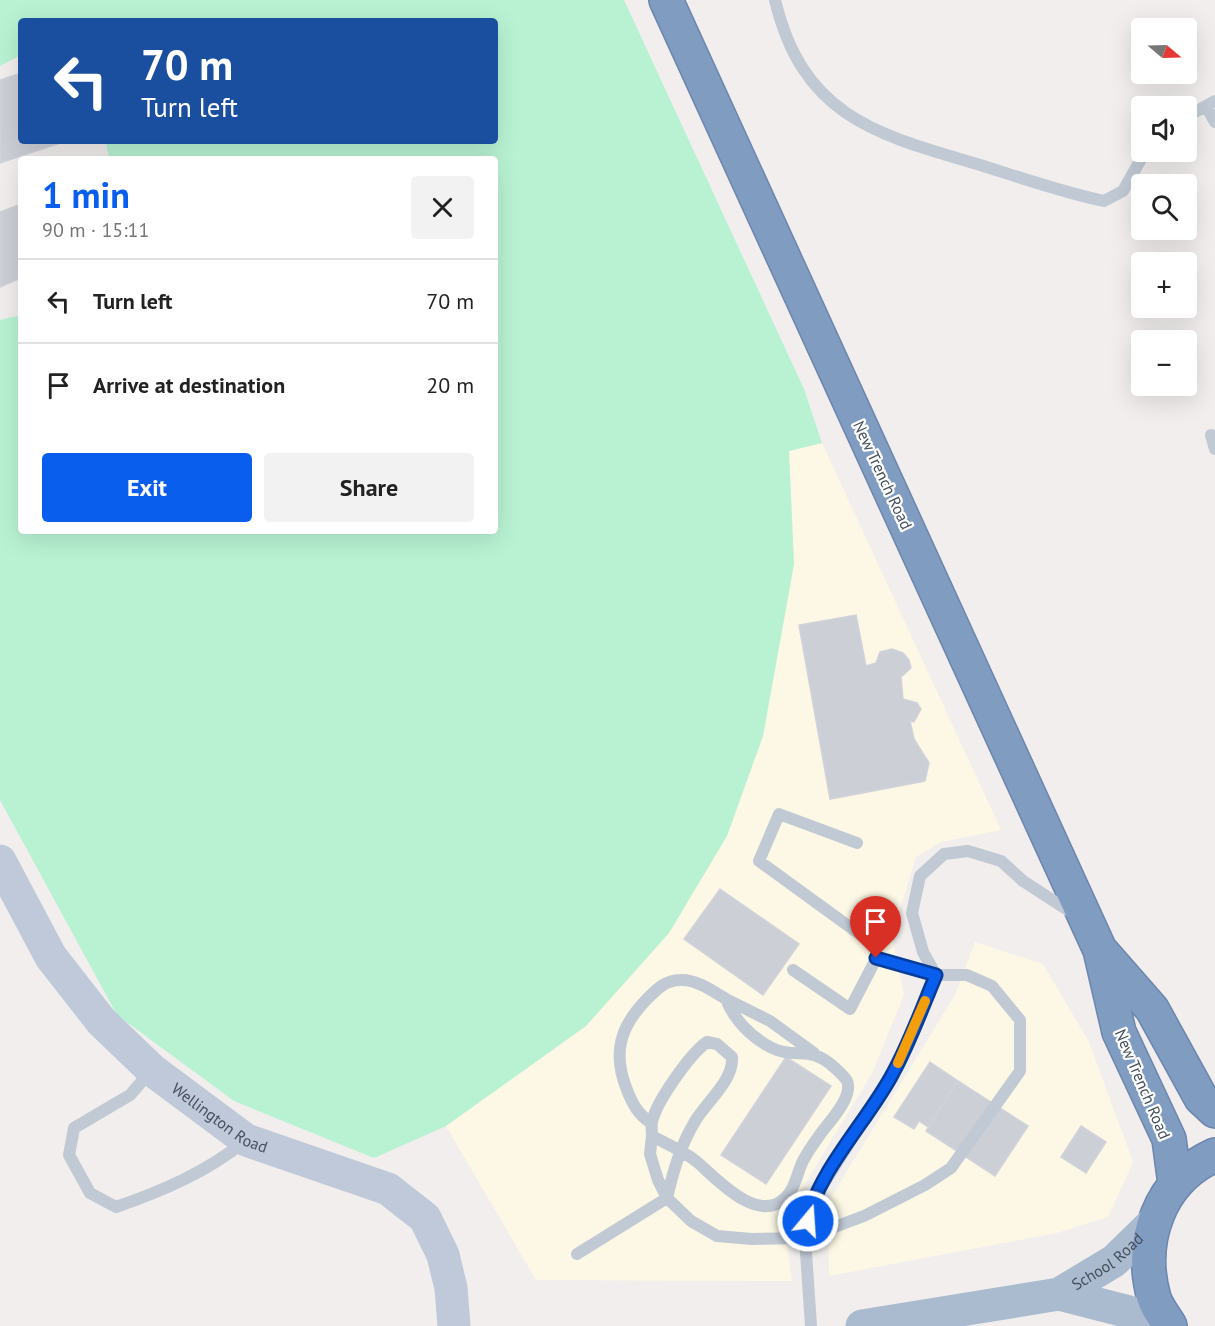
<!DOCTYPE html>
<html lang="en">
<head>
<meta charset="utf-8">
<style>
	body { margin:0; font-family:"PT Sans",sans-serif; background:#f2f2f2; color:#222; height:100vh; display:flex; flex-direction:column; font-size:22px; white-space:nowrap }
	* { box-sizing:border-box; margin:0 }
	p { font-size:20px; color:#767676 }
	.icon { flex:none; width:33px; height:33px; fill:none; stroke:currentColor; stroke-width:2; stroke-linecap:round; stroke-linejoin:round }
	.map { position:relative; flex:1; overflow:hidden }
	.drawer { position:absolute; left:18px; top:156px; width:480px; height:378px; display:flex; flex-direction:column; background:#fff; border-radius:6px; box-shadow:0 6px 24px #0002 }
	.drawer>* { flex:none }
	.guide { position:absolute; left:18px; top:18px; width:480px; height:126px; border-radius:6px; box-shadow:0 6px 24px #0002; background:#1a4fa0; color:#fff; overflow:hidden }
	.needle { width:39px; rotate:109deg }
	.fabs { position:absolute; left:1131px; top:18px; display:grid; gap:12px }
	.fabs a { display:grid; place-items:center; width:66px; height:66px; border-radius:6px; background:#fff; box-shadow:0 6px 24px #0002; font-size:30px }
	.pin { position:absolute; display:grid; place-items:center; width:51px; height:51px; color:#fff; margin:-62px -26px; border-radius:50% 50% 50% 0; rotate:-45deg; box-shadow:0 0 6px #0007 }
	.pin .icon { rotate:45deg }
	.me { position:absolute; width:66px; margin:-33px; rotate:18deg; stroke-linejoin:round; filter:drop-shadow(0 0 4px #0008) }
	.turn { display:flex; align-items:center; gap:21px; height:126px; padding:0 24px; font-size:27px }
	.turn .icon { width:78px; height:78px; stroke-width:2.5 }
	.turn b { display:block; font-size:42px; line-height:51px }
	.round { display:grid; place-items:center; flex:none; width:63px; height:63px; border-radius:6px; background:#f2f2f2 }
	.head { display:flex; align-items:center; justify-content:space-between; height:102px; padding:0 24px }
	h1 { font-size:36px; font-weight:800; line-height:45px; color:#0a5eee }
	.button { display:flex; gap:12px; margin-top:auto; padding:12px 24px }
	.button a { flex:1; height:69px; border-radius:6px; background:#0a5eee; color:#fff; font-size:24px; font-weight:800; line-height:69px; text-align:center }
	.button a+a { background:#f2f2f2; color:#222 }
	ul { padding:0; list-style:none }
	li { display:flex; align-items:center; gap:18px; height:84px; padding:0 24px; border-top:2px solid #e0e0e0 }
	li div { flex:1 }
	li b { display:block; font-size:22px }
	li em { font-style:normal }
	.map>svg:first-child { display:block }
	.commercial { fill:#fdf8e5 }
	.green { fill:#b8f2d3 }
	.building { fill:#cccfd6; stroke:#d1d3da; stroke-width:1.5 }
	.lines { fill:none; stroke-linecap:round; stroke-linejoin:round }
	.highway-casing { stroke:#6c86ad; stroke-width:36 }
	.lane { stroke:#c0c9d4; stroke-width:12 }
	.secondary { stroke:#bfc9d9; stroke-width:33 }
	.primary { stroke:#abbbcf; stroke-width:33 }
	.highway { stroke:#819cc1; stroke-width:33 }
	.route-casing { stroke:#063d9b; stroke-width:15 }
	.route { stroke:#0a5eee; stroke-width:10 }
	.slow { stroke:#f59e0b; stroke-width:10 }
	.labels { text-anchor:middle; stroke-width:4.5; stroke-linejoin:round; paint-order:stroke }
	.street-label { font-size:16px; fill:#444f5d; stroke:#fff }
</style>
</head>
<body>
<div class="map">
<svg width="1215" height="1326" viewBox="0 0 1215 1326">
	<rect width="100%" height="100%" fill="#f1eeed"/>
	<path class="commercial" d="M822,443L1001,830L941,842L916,857L892,936L904,995L872,1073L784,1219L792,1281L536,1280L446,1126L586,1026L669,933L727,836L763,736L794,564L789,451Z
		M975,942L1043,964L1089,1042L1133,1162L1108,1217L1057,1233L829,1276L828,1202L955,995Z"/>
	<path class="green" d="M0,0H624L804,389L822,443L789,451L794,564L763,736L727,836L669,933L586,1026L446,1126L374,1158L234,1101L117,1015L0,800V320L21,315V531H495V159H110L105,141H495V21H21V55L0,66Z"/>
	<path class="building" d="M21,73V141H66L0,163V80Z
		M21,204V278L0,287V212Z
		M856,615L866,666L876,663L880,652L892,649L903,653L909,660L911,668L901,677L903,699L917,703L921,709L914,722L910,721L914,739L929,763L925,781L830,799L799,625Z
		M720,889L799,944L763,995L684,939Z
		M786,1057L831,1086L766,1184L721,1155Z
		M930,1062L958,1081L928,1127L919,1121L914,1129L894,1117Z
		M958,1081L1028,1126L995,1176L926,1131Z
		M1081,1126L1106,1142L1086,1173L1061,1157Z"/>
	<g class="lines">
		<g class="highway-casing">
			<path id="highway" d="M666,0L1100,950L1119,1032L1169,1139L1175,1184
				M1103,953L1152,1009L1201,1098L1215,1111
				M1170,1326C1165,1317 1157,1308 1154,1298C1138,1241 1159,1180 1215,1155"/>
		</g>
		<path class="lane" d="M775,0C803,116 875,134 977,164C1019,177 1061,192 1104,201L1123,191L1145,152
			M1206,106L1215,122
			M1186,117L1215,101
			M1211,435L1215,449
			M857,843L779,814L759,861L876,946V959
			M936,975L923,952L912,913L920,876L944,854L968,851L1001,861L1023,881L1074,914
			M726,999L770,1021L814,1053
			M150,1072L130,1095L74,1128L69,1155L90,1193L116,1207C162,1191 207,1172 245,1141
			M652,1136L650,1154L658,1180L667,1198L691,1221L717,1236L752,1239L805,1238L864,1216L925,1185L951,1168L1020,1071V1020L992,986L967,975H936L876,959L850,1009L793,970
			M577,1254L667,1198C673,1172 680,1147 694,1123C705,1103 734,1081 732,1057L717,1044L707,1042C690,1054 656,1102 652,1122C651,1126 652,1132 652,1136C667,1144 683,1151 696,1161C715,1177 756,1224 784,1199C796,1189 797,1171 804,1159C808,1151 814,1143 819,1136C828,1123 854,1097 847,1081C844,1076 839,1072 835,1068C810,1044 796,1060 772,1048C752,1038 734,1020 726,999C713,991 696,979 680,980C666,980 657,989 648,998C620,1026 612,1053 627,1090C633,1105 638,1114 651,1123
			M811,1326L805,1238L811,1204L893,1073L936,975"/>
		<path class="secondary" id="s1" d="M0,861L51,957L101,1021L152,1070L246,1140L388,1189L425,1218L443,1255L451,1288L454,1326"/>
		<g class="primary">
			<path d="M1059,1294L1133,1313L1159,1326"/>
			<path id="s2" d="M862,1326L1059,1294L1114,1261L1152,1224"/>
		</g>
		<use href="#highway" class="highway"/>
	</g>
	<g class="lines">
		<g class="route-casing">
			<path id="route" d="M808,1221C816,1173 870,1118 893,1073C910,1042 922,1008 936,975L876,958"/>
		</g>
		<use href="#route" class="route"/>
		<path class="slow" d="M898,1063L925,1001"/>
	</g>
	<g class="labels">
		<g class="street-label">
			<text transform="translate(883 475) rotate(65)" y="6">New Trench Road</text>
			<text transform="translate(1143 1084) rotate(67)" y="6">New Trench Road</text>
			<text dy="6" stroke="none"><textPath href="#s1" startOffset="344">Wellington Road</textPath></text>
			<text dy="6" stroke="none"><textPath href="#s2" startOffset="258">School Road</textPath></text>
		</g>
	</g>
</svg>
<div class="fabs">
<a><svg class="needle" viewBox="-14 -14 28 28"><path d="M0-13l5 13h-10z" fill="#e53935"/><path d="M0 13l5-13h-10z" fill="#767676"/></svg></a>
<a><svg class="icon" aria-label="sound" viewBox="0 0 24 24"><path d="M4 9h4l5-4v14l-5-4H4zM17 9q2 3 0 6"/></svg></a>
<a><svg class="icon" aria-label="search" viewBox="0 0 24 24"><circle cx="10" cy="10" r="6"/><path d="M15 15l6 6"/></svg></a>
<a>+</a>
<a>−</a>
</div>
<div class="pin" style="left:876px;top:958px;background:#d93025"><svg class="icon" aria-label="arrive" viewBox="0 0 24 24"><path d="M6 21V4h12l-3 4 3 4H6"/></svg></div>
<svg class="me" style="left:808px;top:1221px" viewBox="-20 -20 40 40"><circle r="17" fill="#0a5eee" stroke="#fff" stroke-width="3"/><path d="M0-11L8 9 0 5-8 9z" fill="#fff"/></svg>
<div class="guide">
<div class="turn"><svg class="icon" aria-label="left" viewBox="0 0 24 24"><path d="M17 20v-9H6M10 6l-5 5 5 5"/></svg><div><b>70 m</b>Turn left</div></div>
</div>
<section class="drawer">
<div class="head"><div><h1>1 min</h1><p>90 m · 15:11</p></div><a class="round"><svg class="icon" aria-label="close" viewBox="0 0 24 24"><path d="M6 6l12 12M18 6L6 18"/></svg></a></div>
<ul>
<li><svg class="icon" aria-label="left" viewBox="0 0 24 24"><path d="M17 20v-9H6M10 6l-5 5 5 5"/></svg><div><b>Turn left</b></div><em>70 m</em></li>
<li><svg class="icon" aria-label="arrive" viewBox="0 0 24 24"><path d="M6 21V4h12l-3 4 3 4H6"/></svg><div><b>Arrive at destination</b></div><em>20 m</em></li>
</ul>
<div class="button"><a>Exit</a><a>Share</a></div>
</section>
</div>
</body>
</html>
